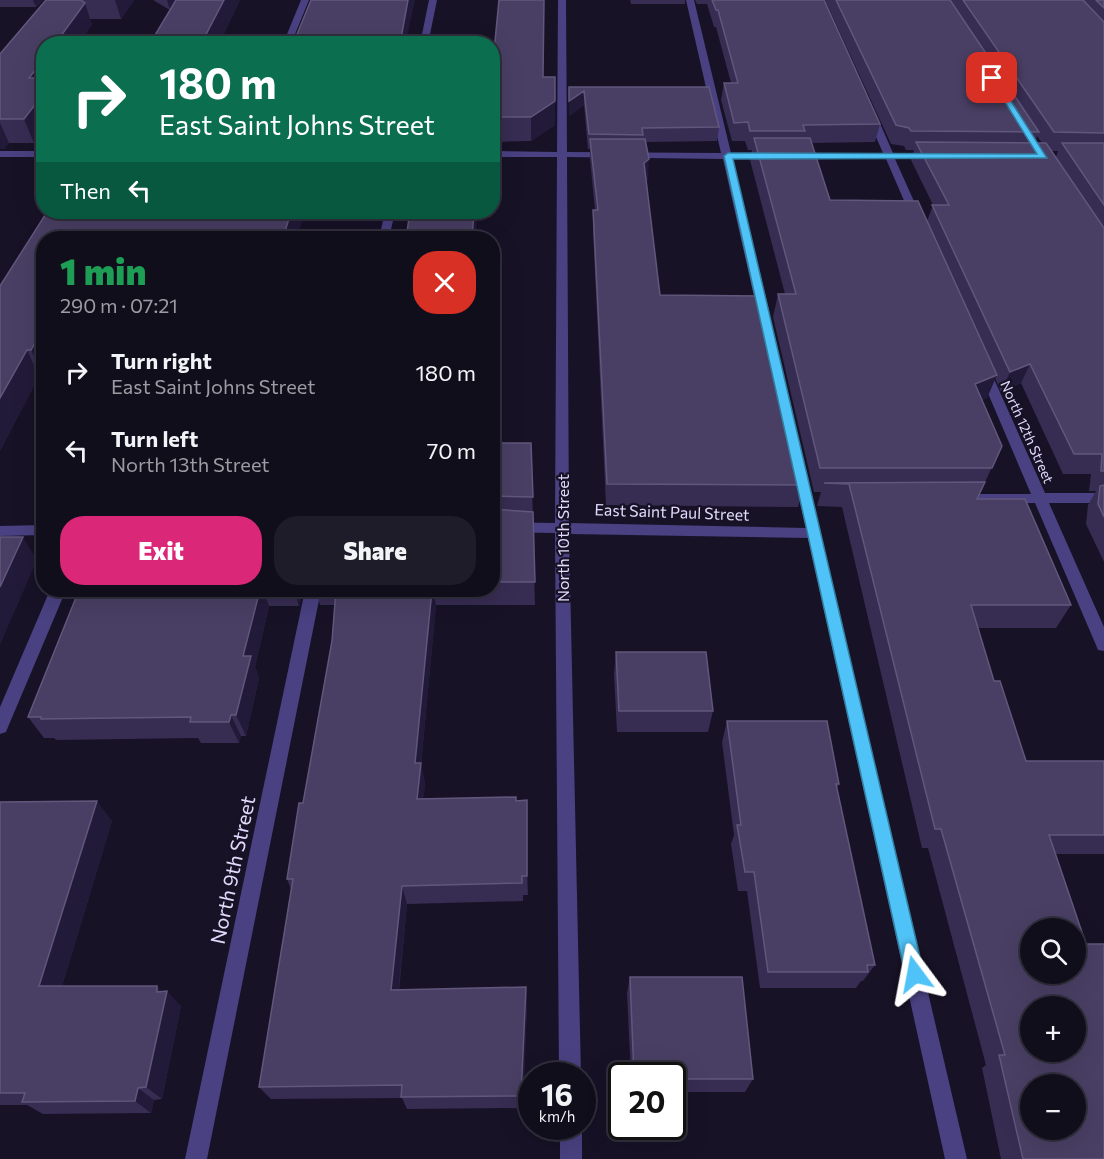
<!DOCTYPE html>
<html lang="en">
<head>
<meta charset="utf-8">
<style>
	body { margin:0; font-family:Commissioner,sans-serif; background:#1e1c29; color:#f1f3f6; height:100vh; display:flex; flex-direction:column; font-size:22px; white-space:nowrap }
	* { box-sizing:border-box; margin:0 }
	p { font-size:20px; color:#9c9ca3 }
	.icon { flex:none; width:33px; height:33px; fill:none; stroke:currentColor; stroke-width:2; stroke-linecap:round; stroke-linejoin:round }
	.map { position:relative; flex:1; overflow:hidden }
	.details { position:absolute; left:36px; top:231px; width:464px; height:366px; display:flex; flex-direction:column; background:#110e1c; border-radius:24px; box-shadow:0 6px 24px #0002,0 0 0 2px #302e3b }
	.details>* { flex:none }
	.top-card { position:absolute; left:36px; top:36px; width:464px; height:183px; border-radius:24px; box-shadow:0 6px 24px #0002,0 0 0 2px #302e3b; background:#0b6e4f; color:#fff; overflow:hidden }
	.controls { position:absolute; left:1020px; top:918px; display:grid; gap:12px }
	.controls a { display:grid; place-items:center; width:66px; height:66px; border-radius:50%; background:#110e1c; box-shadow:0 6px 24px #0002,0 0 0 2px #302e3b; font-size:30px }
	.speed { position:absolute; left:518px; top:1062px; display:flex; gap:12px; font-size:30px; font-weight:700; text-align:center }
	.speed>* { display:grid; place-content:center; width:78px; height:78px; border-radius:50%; background:#110e1c; box-shadow:0 6px 24px #0002,0 0 0 2px #302e3b; line-height:1 }
	.speed small { font-size:15px; font-weight:400 }
	.speed .limit { border:3px solid #111; border-radius:9px; background:#fff; color:#111 }
	.pin { position:absolute; display:grid; place-items:center; width:51px; height:51px; color:#fff; margin:-26px; border-radius:12px; box-shadow:0 3px 9px #0006 }
	.me { position:absolute; width:66px; margin:-33px; rotate:347deg; stroke-linejoin:round; filter:drop-shadow(0 0 4px #0008) }
	.turn { display:flex; align-items:center; gap:21px; height:126px; padding:0 24px; font-size:27px }
	.turn .icon { width:78px; height:78px; stroke-width:2.5 }
	.turn b { display:block; font-size:42px; line-height:51px }
	.then { display:flex; align-items:center; height:57px; padding:0 24px; background:#0003; gap:12px; font-size:22px }
	.round { display:grid; place-items:center; flex:none; width:63px; height:63px; border-radius:24px; background:#1e1c29 }
	.summary { display:flex; align-items:center; justify-content:space-between; height:102px; padding:0 24px }
	h1 { font-size:36px; font-weight:800; line-height:45px; color:#1e9e55 }
	.cta { display:flex; gap:12px; margin-top:auto; padding:12px 24px }
	.cta a { flex:1; height:69px; border-radius:24px; background:#db2777; color:#fff; font-size:24px; font-weight:800; line-height:69px; text-align:center }
	.cta a+a { background:#1e1c29; color:#f1f3f6 }
	ul { padding:0; list-style:none }
	li { display:flex; align-items:center; gap:18px; height:78px; padding:0 24px }
	li div { flex:1 }
	li b { display:block; font-size:22px }
	li em { font-style:normal }
	.map>svg:first-child { display:block }
	.lines { fill:none; stroke-linecap:round; stroke-linejoin:round }
	.lane { fill:#494181; fill-rule:evenodd }
	.wall { fill:#372c52; fill-rule:evenodd }
	.shaded-wall { fill:#221a39 }
	.building { fill:#493f64; stroke:#61577c; stroke-width:1.5; fill-rule:evenodd }
	.route { fill:#4fc3f7; stroke:#337fa1; stroke-width:1.5 }
	.labels { text-anchor:middle; stroke-width:4.5; stroke-linejoin:round; paint-order:stroke }
	.far-street-label { font-size:14px; fill:#e1dafc; stroke:#171226 }
	.street-label { font-size:16px; fill:#e1dafc; stroke:#171226 }
	.near-street-label { font-size:20px; fill:#e1dafc; stroke:#171226 }
</style>
</head>
<body>
<div class="map">
<svg width="1104" height="1159" viewBox="0 0 1104 1159">
	<rect width="100%" height="100%" fill="#171226"/>
	<g class="lines">
		<path class="lane" d="M301,0H309L291,44H283Z
			M429,0H437L428,44H420Z
			M558,0H566L567,152L721,153L686,0H694L731,153H771L776,156L771,159H732L770,314L764,317L758,314L723,159L567,157L569,523L806,528L792,466L794,463H804L967,1159H945L808,538L569,534L581,1076H559L555,533L492,532V522L555,523L557,157H492V151L557,152Z
			M867,110L875,112L893,153H930L935,156L930,159H895L922,219L921,221L912,219L886,159H795L790,156L795,153H883L865,112Z
			M0,151H44V157H0Z
			M385,212H395L389,238H379Z
			M984,366L990,370L1045,493H1104V503H1049L1104,627V651L1098,650L1096,645L1035,503L957,504L950,499L957,494H1031L978,370Z
			M44,525V535L0,536V526Z
			M50,590H66L8,727L6,732L0,734V707Z
			M305,590H321L207,1159H185Z
			M560,1126H582V1159H560Z"/>
	</g>
	<path class="wall" d="M0,0H43L36,7H0Z
		M46,0H134L121,19H90L92,25L44,44L34,143H9L4,149H0V54Z
		M153,0H240L219,44H153L152,40L170,10Z
		M630,0H685V4H631Z
		M695,0H824L880,124L875,142L811,143L830,200L927,221L933,205L911,160L914,150H906L904,146L891,144L825,0H1104V562L1086,524L1088,505L1096,491H1089L1091,474H1063L1021,383L1001,392L995,378L987,398L982,400L1002,446L977,499L1071,605L1056,628H978L994,681L1026,761H1104V854H1056L1104,1159H1001L982,1068L986,1065L928,848H922L842,507L817,506L821,492H814L773,317L778,294H785L750,160L752,150H748L745,141H732L721,100L724,83H731L716,27H714L707,4H697ZM1037,136L1042,143H1035ZM1052,151H1058L1056,157Z
		M492,72L544,77L555,125L531,141L492,142Z
		M569,87L719,127L717,141L646,142L648,180L646,181L660,295L804,485L798,507L606,505L593,231V210H595L590,159V149H588L584,105L569,116Z
		M47,212H193L194,215H203L205,212H305L296,238H44V376H39L0,451V286Z
		M492,443H531L535,605H436L421,765L425,784L423,799L516,801L527,800L528,895H523V901L407,904L399,990L526,987L527,1003L523,1108L407,1109L402,1098L271,1099L259,1087L291,889L287,879L303,803L332,641L334,605H320L316,590H492Z
		M79,590H304L299,606H269L255,667L259,678L246,736H241L239,743H201L198,738L56,740L54,738H44L28,717Z
		M616,652L713,711L708,732H617L614,674Z
		M727,721L839,784L837,788L875,965L863,981H861L856,988H760L747,891H738L731,844L734,835L722,742Z
		M0,802L112,821L62,986H157L162,992L181,1006L162,1099L154,1100L151,1113L43,1114L27,1105H0Z
		M630,977L753,1079L745,1092H672V1076H631L627,993Z"/>
	<path class="shaded-wall" d="M33,0H43L36,7Z
		M115,0H134L121,19Z
		M167,0H175V2L170,10Z
		M224,0H240L219,44H201Z
		M408,0H415L411,18L406,44H400Z
		M85,3L92,25L79,44H55Z
		M44,59V129L34,143L24,119L29,78Z
		M555,77V125L531,141V117Z
		M584,91V105L569,116V101Z
		M0,123L9,143L4,149H0Z
		M649,159L648,180L642,184L644,163Z
		M291,212H305L296,238H283Z
		M474,212H477L476,238H472Z
		M44,327V376L31,350Z
		M27,350L39,376L0,451V398Z
		M1030,364L1021,383L1001,392L1010,372Z
		M997,375L987,398L965,408L975,384Z
		M23,537L37,560L0,645V587Z
		M260,590H263L269,606L255,667L259,678L246,736L236,715L243,656Z
		M294,590H304L299,606Z
		M432,590H433L436,605L421,765L425,784L422,819L417,799L415,763Z
		M231,715L241,736L239,743L229,722Z
		M527,800L528,820V895L527,876Z
		M97,801L112,821L57,1002L39,986Z
		M402,886L407,904L397,1006L391,990Z
		M157,986L166,996L167,991L181,1006L162,1099L146,1087Z
		M526,987L527,1003L523,1108L521,1096Z
		M138,1088L154,1100L151,1113L135,1101Z"/>
	<path class="building" d="M46,0H81L85,3L55,44H44V59L29,78H44V93L24,119H0V54Z
		M176,0H224L201,44H153L155,41L152,40Z
		M311,0H408L400,44H293Z
		M499,0H544L543,77H555V101L531,117H492V72Z
		M712,0H824L880,124L803,125L805,131H750L748,122L734,123L724,83H738L718,10H716Z
		M836,0H950L1039,132L911,131L909,128L896,125Z
		M963,0H1083L1104,22V133L1054,132Z
		M1096,0H1104V8Z
		M569,87H709L719,127L642,128L643,135L589,134L584,91L569,101Z
		M754,138H810L830,200L918,201L997,375L975,384L1002,446L992,468H820L778,294H796Z
		M590,139H645L649,159L644,163L660,295L761,296L804,485L607,484L593,210H598Z
		M916,142L1046,143L1104,228V471H1101L1102,454H1074L1030,364L1010,372L932,205H949Z
		M1062,143H1104V205Z
		M47,212H192L191,215H203L205,212H291L283,238H44V327L31,350H27L0,398V286Z
		M410,212H474L472,238H406Z
		M492,443H531L533,497L492,496Z
		M985,482L977,499H1025L1071,605H971L994,681H1000L1026,761H1104V835H1049L1086,944H1104V1159H1023L999,1055H1005L941,829H935L849,484L824,483ZM1030,928H1076V974H1030ZM1030,1006H1076V1052H1030ZM1030,1084H1076V1130H1030Z
		M1104,485V517L1098,504L1100,486Z
		M492,509L533,512L535,582H492Z
		M0,537H23L0,587Z
		M79,590H260L243,656H251L236,715H231L229,722H190L191,717L41,719V717H28Z
		M336,590H432L415,763H421L417,799L516,797V801L527,800V876H522V883L402,886L391,990L526,987L521,1096L401,1097L402,1085L259,1087L293,879H287L299,803H303L332,641Z
		M616,652H706L713,711H619Z
		M727,721H827L839,784H836L875,965H867L868,972H768L754,872H745L737,825H741Z
		M97,801L39,986H157V992L167,991L146,1087L138,1088L135,1101L22,1102L25,1093H0V802Z
		M630,977H742L753,1079H672V1076H634Z"/>
	<path class="route" d="M989,76H995L1047,158L733,159L924,974L921,980L915,983L908,980L905,974L724,156L728,153L1037,154Z"/>
	<g class="labels">
		<g class="far-street-label">
			<text transform="translate(1027 432) rotate(66)" y="5">North 12th Street</text>
		</g>
		<g class="street-label">
			<text transform="translate(672 512) rotate(2)" y="6">East Saint Paul Street</text>
			<text transform="translate(563 538) rotate(-90)" y="6">North 10th Street</text>
		</g>
		<g class="near-street-label">
			<text transform="translate(233 870) rotate(-78)" y="7">North 9th Street</text>
		</g>
	</g>
</svg>
<div class="controls">
<a><svg class="icon" aria-label="search" viewBox="0 0 24 24"><circle cx="10" cy="10" r="6"/><path d="M15 15l6 6"/></svg></a>
<a>+</a>
<a>−</a>
</div>
<div class="speed"><div>16<small>km/h</small></div><div class="limit">20</div></div>
<div class="pin" style="left:992px;top:78px;background:#d93025"><svg class="icon" aria-label="arrive" viewBox="0 0 24 24"><path d="M6 21V4h12l-3 4 3 4H6"/></svg></div>
<svg class="me" style="left:915px;top:974px" viewBox="-20 -20 40 40"><path d="M0-17L14 15 0 8-14 15z" fill="#4fc3f7" stroke="#fff" stroke-width="4"/></svg>
<div class="top-card">
<div class="turn"><svg class="icon" aria-label="right" viewBox="0 0 24 24"><path d="M7 20v-9h11M14 6l5 5-5 5"/></svg><div><b>180 m</b>East Saint Johns Street</div></div>
<div class="then">Then<svg class="icon" aria-label="left" viewBox="0 0 24 24"><path d="M17 20v-9H6M10 6l-5 5 5 5"/></svg></div>
</div>
<section class="details">
<div class="summary"><div><h1>1 min</h1><p>290 m · 07:21</p></div><a class="round" style="background:#d93025;color:#fff"><svg class="icon" aria-label="close" viewBox="0 0 24 24"><path d="M6 6l12 12M18 6L6 18"/></svg></a></div>
<ul>
<li><svg class="icon" aria-label="right" viewBox="0 0 24 24"><path d="M7 20v-9h11M14 6l5 5-5 5"/></svg><div><b>Turn right</b><p>East Saint Johns Street</p></div><em>180 m</em></li>
<li><svg class="icon" aria-label="left" viewBox="0 0 24 24"><path d="M17 20v-9H6M10 6l-5 5 5 5"/></svg><div><b>Turn left</b><p>North 13th Street</p></div><em>70 m</em></li>
</ul>
<div class="cta"><a>Exit</a><a>Share</a></div>
</section>
</div>
</body>
</html>
